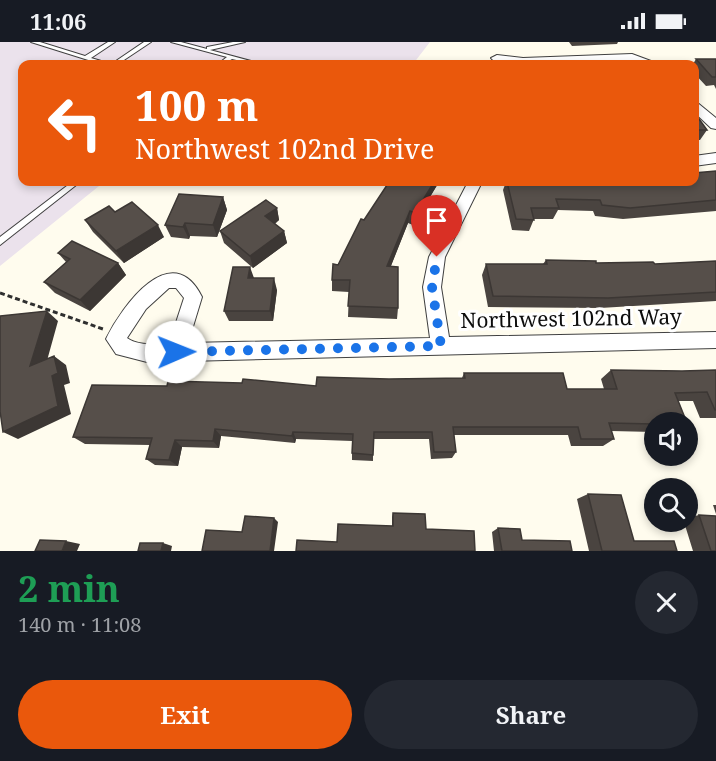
<!DOCTYPE html>
<html lang="en">
<head>
<meta charset="utf-8">
<style>
	body { margin:0; font-family:"Noto Serif",serif; background:#242831; color:#f1f3f6; height:100vh; display:flex; flex-direction:column; font-size:22px; white-space:nowrap }
	* { box-sizing:border-box; margin:0 }
	p { font-size:20px; color:#9ea1a6 }
	.icon { flex:none; width:33px; height:33px; fill:none; stroke:currentColor; stroke-width:2; stroke-linecap:round; stroke-linejoin:round }
	.map { position:relative; height:509px; overflow:hidden }
	.panel { display:flex; flex-direction:column; background:#171b24; flex:1 }
	.panel>* { flex:none }
	.hud { position:absolute; left:18px; top:18px; width:681px; height:126px; border-radius:12px; box-shadow:0 3px 9px #0003; background:#ea580c; color:#fff; overflow:hidden }
	.controls { position:absolute; left:644px; top:370px; display:grid; gap:12px }
	.controls a { display:grid; place-items:center; width:54px; height:54px; border-radius:50%; background:#171b24; box-shadow:0 3px 9px #0003; font-size:30px }
	.pin { position:absolute; display:grid; place-items:center; width:51px; height:51px; color:#fff; margin:-62px -26px; border-radius:50% 50% 50% 0; rotate:-45deg; box-shadow:0 0 6px #0007 }
	.pin .icon { rotate:45deg }
	.me { position:absolute; width:66px; margin:-33px; rotate:89deg; stroke-linejoin:round; filter:drop-shadow(0 0 4px #0008) }
	.turn { display:flex; align-items:center; gap:21px; height:126px; padding:0 18px; font-size:27px }
	.turn .icon { width:78px; height:78px; stroke-width:2.5 }
	.turn b { display:block; font-size:42px; line-height:51px }
	.round { display:grid; place-items:center; flex:none; width:63px; height:63px; border-radius:32px; background:#242831 }
	.overview { display:flex; align-items:center; justify-content:space-between; height:102px; padding:0 18px }
	h1 { font-size:36px; font-weight:700; line-height:45px; color:#1e9e55 }
	.primary-button { display:flex; gap:12px; margin-top:auto; padding:12px 18px }
	.primary-button a { flex:1; height:69px; border-radius:36px; background:#ea580c; color:#fff; font-size:24px; font-weight:700; line-height:69px; text-align:center }
	.primary-button a+a { background:#242831; color:#f1f3f6 }
	.status { display:flex; justify-content:space-between; align-items:center; height:42px; padding:0 30px; background:#171b24; direction:ltr }
	.status svg { height:16px; fill:currentColor }
	.map>svg:first-child { display:block }
	.industrial { fill:#ebe2ec }
	.lines { fill:none; stroke-linecap:round; stroke-linejoin:round }
	.service-casing { stroke:#404040; stroke-width:2 }
	.minor-casing { stroke:#404040; stroke-width:2 }
	.path { stroke:#2f2f2f; stroke-width:3; stroke-dasharray:5 3; stroke-linecap:butt }
	.service { fill:#fff; fill-rule:evenodd }
	.minor { fill:#fff; fill-rule:evenodd }
	.wall { fill:#4a4440 }
	.shaded-wall { fill:#3c3734 }
	.building { fill:#564f4a; stroke:#3c3734; stroke-width:1.5 }
	.route { stroke:#1a73e8; stroke-width:10; stroke-dasharray:0 18 }
	.labels { text-anchor:middle; stroke-width:6; stroke-linejoin:round; paint-order:stroke }
	.street-label { font-size:21px; fill:#0d0d0d; stroke:#fff }
</style>
</head>
<body>
<div class="status"><b>11:06</b><svg viewBox="0 0 49 12"><path d="M0 12V9h3v3zM5 12V6h3v6zM10 12V3h3v9zM15 12V0h3v12zM26 1h20v11H26zM47 4h2v5h-2z"/></svg></div>
<div class="map">
<svg width="716" height="509" viewBox="0 0 716 509">
	<rect width="100%" height="100%" fill="#fffcee"/>
	<path class="industrial" d="M0,0H430L413,22H22V140H104L0,224Z"/>
	<g class="lines">
		<g class="service-casing">
			<path id="service" d="M31,0H40L85,14L108,0H115L91,16L108,21L109,22H101Z
				M144,0H151L118,22H112L113,21Z
				M171,0H181L207,7V5L233,0H245L210,8L262,22H254L232,17L224,22H218L227,15Z
				M72,140H80L0,203V195Z"/>
		</g>
		<g class="minor-casing">
			<path id="minor" d="M632,12L659,22H643L631,19L516,22L493,18L491,16L497,13L523,16Z
				M694,58L716,76V87L711,86L694,70Z
				M716,111V121L694,124V114Z
				M468,140H482L445,215L441,245L449,295L716,290V306L147,320L116,312L106,297C122,264 172,195 202,255L188,301L430,296L423,245L429,215ZM169,246H176L184,256L169,302C155,302 138,304 127,296L146,267Z"/>
		</g>
		<path class="path" d="M0,251L103,287"/>
		<use href="#service" class="service"/>
		<use href="#minor" class="minor"/>
	</g>
	<path class="wall" d="M569,0H618L617,2L572,4Z
		M696,17H716V47L714,43L706,44L694,31V22H693Z
		M694,70L707,88L700,98H694Z
		M716,129V169L623,177L595,174L593,169L558,168L553,177H534L529,189L512,188L503,148L506,140H694Z
		M439,140L413,183L408,181L391,224L398,266L397,277L348,275L349,250L332,249V238L338,223L364,178Z
		M223,155L227,168L217,195L190,194L189,197L171,195L165,183Z
		M277,166L279,178L275,182L284,189L287,201L253,226L224,201L220,189Z
		M115,170L164,195L124,221L93,190L85,178Z
		M58,211L118,221L126,233L90,269L55,251L44,240L66,220Z
		M546,218L596,221L655,222L716,219V259L600,266L488,265L482,233L486,222H543Z
		M254,236L277,248L273,279H229L224,269Z
		M611,328L682,329L716,328V376H700L693,359H678L654,381V390L611,389L614,397L603,404H571L568,393H454L456,410L452,416L431,417L429,397H373V419L352,418V399L296,397L295,401L221,394L219,406L182,405L178,424L155,423L146,417L150,403L85,402L73,395L167,344H316L389,337L462,336L464,331L567,347H604L601,337Z
		M588,452L634,499L677,509H589L577,457Z
		M713,463H716V472Z
		M393,471L426,487L475,509L337,500L392,484V475Z
		M699,473L716,509H693L684,480H687V476Z
		M498,486L522,498L572,509H494L492,490Z"/>
	<path class="shaded-wall" d="M434,140H439L413,183L415,171Z
		M223,155L227,168L217,195L213,183Z
		M277,166L279,178L268,186L265,174Z
		M410,169L408,181L386,236L387,224Z
		M185,181L190,194L189,197L183,185Z
		M158,183L164,195L124,221L116,209Z
		M284,189L287,201L253,226L250,214Z
		M118,221L126,233L90,269L80,258Z
		M250,225L254,236H248Z
		M274,236L277,248L273,279L270,269Z
		M47,269L58,279L43,333L30,324Z
		M54,314L66,323L70,341L64,343L71,372L18,397L3,390L52,334Z
		M215,387L221,394L219,406L213,399Z
		M293,390L296,397L295,401L292,394Z
		M175,398L182,405L178,424L169,418Z
		M274,476L278,480L274,509H270Z
		M66,499L80,502L77,509H62Z
		M163,501L172,504L171,509H161Z"/>
	<path class="building" d="M696,17H716V35H712Z
		M455,19L464,22H449Z
		M645,21L647,22H577Z
		M694,70L707,88H694Z
		M716,129V158L630,166L602,163L600,158L556,157L559,166H531L534,178L516,177L507,140H694V131Z
		M389,140H434L415,171L410,169L387,224L398,225V266L348,264L350,238H332L333,222L338,223L361,177L364,178Z
		M179,152L223,155L213,183L185,181L183,185L165,183Z
		M266,158L277,166L265,174L284,189L250,214L220,189Z
		M132,160L158,183L116,209L85,178L109,164L115,170Z
		M72,199L118,221L80,258L44,240L70,217L58,211Z
		M546,218L596,219V221L653,220L655,222L716,219V250L608,256L493,254L486,222H547Z
		M233,225H250L248,236H274L270,269H224Z
		M47,269L30,324L54,314L58,331L52,334L58,364L3,390L0,369V274Z
		M611,328L682,329L716,328V368H715L707,350L675,351L687,381H654V382L609,381L614,397H581L578,385H453L456,410H434L432,390H374L373,413L352,411L353,392L293,390L292,394L215,387L213,399L175,398L169,418L146,417L152,396L73,395L92,343L167,344L168,339L242,341L243,337L316,344L317,335L389,337L465,336L464,331H563L567,347H617Z
		M588,452L621,453L634,499H674L677,509H602Z
		M393,471L425,472L426,487L474,489L475,509H296L297,498L337,500L338,482L393,484Z
		M699,473L716,474V509H711Z
		M245,474L274,476L270,509H202L206,488L242,490Z
		M498,486L520,487L522,498L570,499L572,509H502Z
		M40,498L66,499L62,509H35Z
		M140,501H163L161,509H138Z"/>
	<g class="lines">
		<path class="route" d="M176,310L441,304L432,245L437,215"/>
	</g>
	<g class="labels">
		<g class="street-label">
			<text transform="translate(571 277) rotate(-1)" y="7">Northwest 102nd Way</text>
		</g>
	</g>
</svg>
<div class="controls">
<a><svg class="icon" aria-label="sound" viewBox="0 0 24 24"><path d="M4 9h4l5-4v14l-5-4H4zM17 9q2 3 0 6"/></svg></a>
<a><svg class="icon" aria-label="search" viewBox="0 0 24 24"><circle cx="10" cy="10" r="6"/><path d="M15 15l6 6"/></svg></a>
</div>
<div class="pin" style="left:437px;top:215px;background:#d93025"><svg class="icon" aria-label="arrive" viewBox="0 0 24 24"><path d="M6 21V4h12l-3 4 3 4H6"/></svg></div>
<svg class="me" style="left:176px;top:310px" viewBox="-20 -20 40 40"><circle r="19" fill="#fff"/><path d="M0-13L10 11 0 6-10 11z" fill="#1a73e8"/></svg>
<div class="hud">
<div class="turn"><svg class="icon" aria-label="left" viewBox="0 0 24 24"><path d="M17 20v-9H6M10 6l-5 5 5 5"/></svg><div><b>100 m</b>Northwest 102nd Drive</div></div>
</div>
</div>
<section class="panel">
<div class="overview"><div><h1>2 min</h1><p>140 m · 11:08</p></div><a class="round"><svg class="icon" aria-label="close" viewBox="0 0 24 24"><path d="M6 6l12 12M18 6L6 18"/></svg></a></div>
<div class="primary-button"><a>Exit</a><a>Share</a></div>
</section>
</body>
</html>
